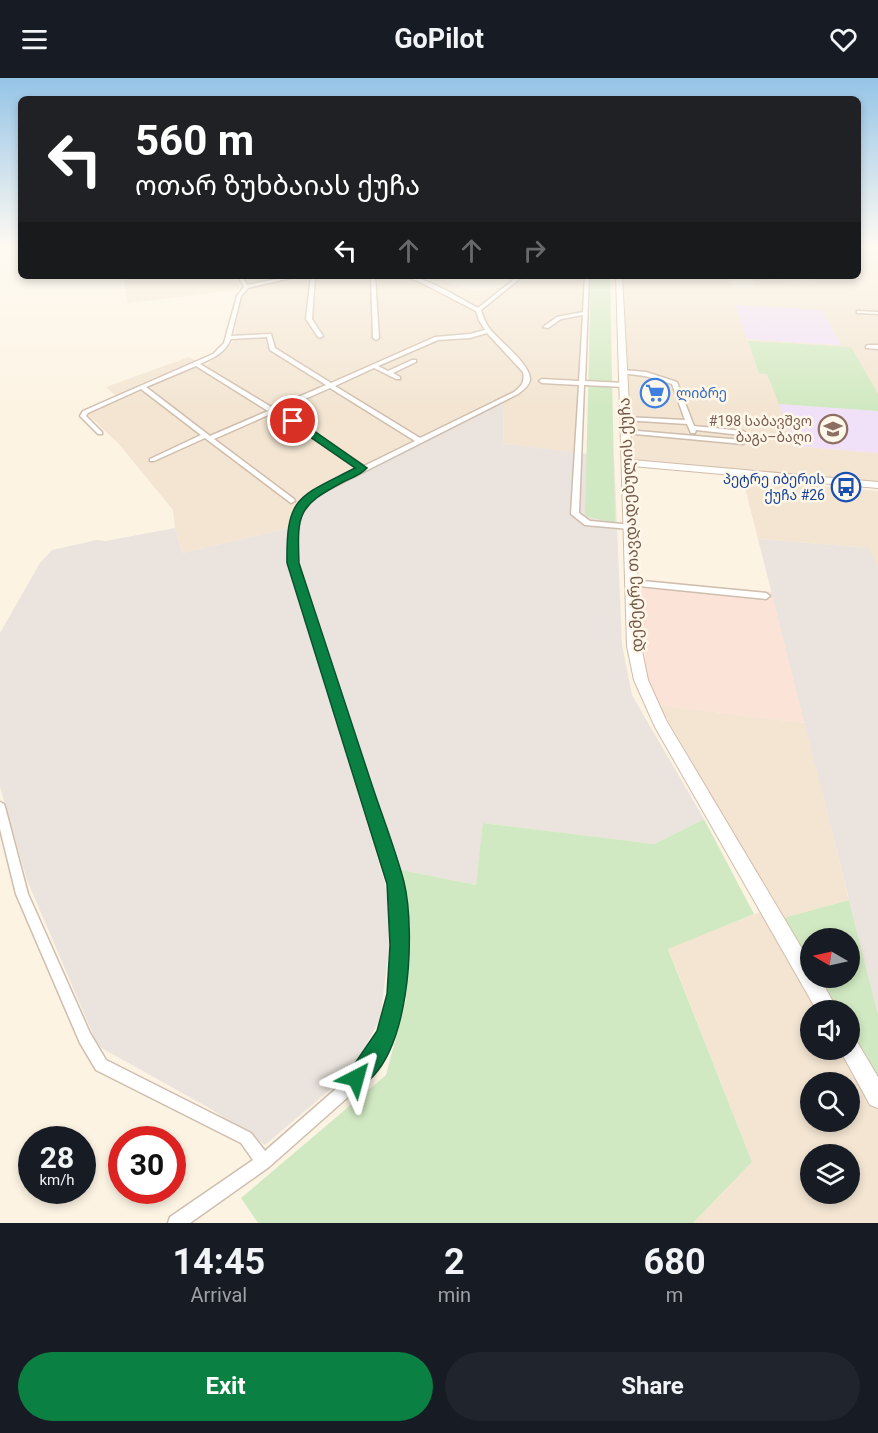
<!DOCTYPE html>
<html lang="en">
<head>
<meta charset="utf-8">
<style>
	body { margin:0; font-family:Roboto,"Noto Sans Georgian",sans-serif; background:#20242c; color:#f1f3f6; height:100vh; display:flex; flex-direction:column; font-size:22px; white-space:nowrap }
	* { box-sizing:border-box; margin:0 }
	p { font-size:20px; color:#9ea1a6 }
	.icon { flex:none; width:33px; height:33px; fill:none; stroke:currentColor; stroke-width:2; stroke-linecap:round; stroke-linejoin:round }
	.map { position:relative; height:1145px; overflow:hidden }
	.details { display:flex; flex-direction:column; background:#171b24; flex:1 }
	.details>* { flex:none }
	.hud { position:absolute; left:18px; top:18px; width:843px; height:183px; border-radius:9px; box-shadow:0 3px 9px #0003; background:#202124; color:#fff; overflow:hidden }
	.needle { width:39px; rotate:279deg }
	.buttons { position:absolute; left:800px; top:850px; display:grid; gap:12px }
	.buttons a { display:grid; place-items:center; width:60px; height:60px; border-radius:50%; background:#171b24; box-shadow:0 3px 9px #0003; font-size:30px }
	.speed { position:absolute; left:18px; top:1048px; display:flex; gap:12px; font-size:30px; font-weight:700; text-align:center }
	.speed>* { display:grid; place-content:center; width:78px; height:78px; border-radius:50%; background:#171b24; box-shadow:0 3px 9px #0003; line-height:1 }
	.speed small { font-size:15px; font-weight:400 }
	.speed .limit { border:9px solid #d22; background:#fff; color:#111 }
	.pin { position:absolute; display:grid; place-items:center; width:51px; height:51px; color:#fff; margin:-26px; border:3px solid #fff; border-radius:50%; box-shadow:0 2px 6px #0007 }
	.me { position:absolute; width:66px; margin:-33px; rotate:39deg; stroke-linejoin:round; filter:drop-shadow(0 0 4px #0008) }
	.turn { display:flex; align-items:center; gap:21px; height:126px; padding:0 18px; font-size:27px }
	.turn .icon { width:78px; height:78px; stroke-width:2.5 }
	.turn b { display:block; font-size:42px; line-height:51px }
	.lanes { display:flex; align-items:center; height:57px; padding:0 18px; background:#0003; justify-content:center; gap:30px; direction:ltr }
	.lanes .off { opacity:.35 }
	.eta { display:flex; justify-content:space-evenly; align-items:center; height:102px; text-align:center }
	.eta b { font-size:36px; font-weight:700; line-height:42px }
	.action { display:flex; gap:12px; margin-top:auto; padding:12px 18px }
	.action a { flex:1; height:69px; border-radius:36px; background:#0b8043; color:#fff; font-size:24px; font-weight:700; line-height:69px; text-align:center }
	.action a+a { background:#20242c; color:#f1f3f6 }
	header { display:flex; justify-content:space-between; align-items:center; height:78px; padding:0 18px; background:#171b24; font-size:27px; font-weight:700 }
	.map>svg:first-child { display:block }
	.residential { fill:#f3e5d2; fill-rule:evenodd }
	.commercial { fill:#fce3d7 }
	.industrial { fill:#ebe4de }
	.education { fill:#f0e0f8 }
	.green { fill:#d1e9c2 }
	.lines { fill:none; stroke-linecap:round; stroke-linejoin:round }
	.street-casing { stroke:#cfbdad; stroke-width:3 }
	.secondary-casing { stroke:#d2bcaa; stroke-width:2 }
	.street { fill:#fff; fill-rule:evenodd }
	.secondary { fill:#fff; fill-rule:evenodd }
	.route { fill:#0b8043; stroke:#07532c; stroke-width:1.5 }
	.labels { text-anchor:middle; stroke-width:5; stroke-linejoin:round; paint-order:stroke }
	.far-shop-label { font-size:14px; fill:#366cbe; stroke:#fff7e9; text-anchor:start }
	.far-education-label { font-size:14px; fill:#785e54; stroke:#fff7e9; text-anchor:end }
	.far-transit-label { font-size:14px; fill:#164399; stroke:#fff7e9; text-anchor:end }
	.street-label { font-size:16px; fill:#73594a; stroke:#fff7e9 }
</style>
</head>
<body>
<header><svg class="icon" aria-label="menu" viewBox="0 0 24 24"><path d="M4 6h16M4 12h16M4 18h16"/></svg>GoPilot<svg class="icon" aria-label="heart" viewBox="0 0 24 24"><path d="M12 20l-8-8c-3-5 5-10 8-4 3-6 11-1 8 4z"/></svg></header>
<div class="map">
<svg width="878" height="1145" viewBox="0 0 878 1145">
	<rect width="100%" height="100%" fill="#fcf3e3"/>
	<path class="residential" d="M858,168H878V333L780,326L795,368L878,375V405L639,384L633,381L622,198H730L733,209H754L751,200L816,204L813,198H858ZM736,228L822,232L841,267L747,261Z
		M123,198H235L240,209L238,212L128,225Z
		M241,198H437L457,208L473,213L513,208L525,198H585L575,375L503,366L504,327L493,322L307,417L295,428L289,450L182,475L175,450L173,432L119,366L87,336L89,332L148,308L203,285L207,287L220,276L234,263L238,228L242,218L249,211Z
		M189,279L198,284L116,318L106,309Z
		M743,402L878,413V490L868,470L758,461Z
		M659,627L805,645L849,822L783,840Z
		M763,833L821,933H810V972H844L878,1030V1145H693L752,1084L668,870ZM810,1005H849V1044H810ZM810,1077H849V1116H810Z"/>
	<path class="commercial" d="M640,501L772,514L805,645L659,627L646,600Z"/>
	<path class="industrial" d="M504,326L503,366L614,379L622,567L632,617L704,741L654,766L484,745L476,807L397,791L298,483L296,458L302,435L316,418L494,328Z
		M175,450L182,475L289,450L288,483L385,805L391,856L380,941L352,993L265,1067L211,1031L98,968L27,802L0,709V555L40,485L52,472L97,462L106,463Z
		M758,461L869,470L878,490V936Z"/>
	<path class="education" d="M735,227L822,232L841,267L747,261Z
		M779,326L878,333V375L795,368Z"/>
	<path class="green" d="M591,198H610L615,445L585,438Z
		M748,263L851,269L878,316V333L779,326L767,296L759,295Z
		M704,741L754,836L668,871L752,1084L693,1145H258L241,1120L386,997L406,922L410,849L397,791L476,807L483,745L654,766Z
		M849,822L878,936V1008L849,957V933H836L817,900H849V861H810V888L783,840Z"/>
	<g class="lines">
		<g class="street-casing">
			<path id="street" d="M238,198H242L247,207L291,198H299L248,210L241,218L231,258L271,256L275,270L331,305L435,259L470,256L485,252L479,242L476,233L420,204L405,198C425,198 459,220 478,230L518,198H523L481,232C483,239 485,244 489,250C498,262 531,286 530,302C529,308 523,312 518,316L318,417C293,439 296,454 297,485L402,806L406,867L404,916L391,962L375,990L348,1019L269,1089L190,1145H168L170,1139L253,1082L241,1065L96,992L80,965L16,816L0,751V724L4,726L5,729L28,816L90,955L106,982L251,1055L265,1073L338,1009L365,980L380,954L390,916L394,867L390,806L289,485C289,473 287,460 290,448C296,415 332,404 358,391L275,334L214,361L294,421L295,423L291,425L205,360L154,383H150V381L201,357L141,311L88,335L86,338L102,354V356H98L80,338L83,333L213,276L224,265L237,218L244,209ZM487,255L523,294C525,304 522,308 514,314L420,360L335,308L374,290L396,301H400V299L393,295L416,284V282H412L388,293L378,288L438,262L470,260ZM267,259L270,272L326,307L273,330L200,286C213,280 225,275 231,261ZM196,288L268,333L210,358L146,309ZM330,310L415,363L364,388L280,332Z
				M311,198H315L312,241L323,258L320,260L318,259L306,241Z
				M371,198H375L379,260L376,262L373,260Z
				M585,198H589L585,303L624,305L627,307L624,309L584,307L579,435L590,443L633,447L634,449L630,451L585,447L571,436L579,307L542,305L539,303L542,301L579,303L583,237L561,241L548,250L543,249L557,239L583,234Z
				M857,233L878,234V236L859,235H857Z
				M868,267H878V271L866,270V268Z
				M623,292L646,294L677,304L694,348L743,353L745,354L751,361L743,366L624,355L623,354L626,352L742,362L744,361L741,357L696,352L695,355H691L687,346L623,342L622,341L625,339L685,342L672,306L645,298L621,295L620,294Z
				M632,502L766,515L770,518L766,521L629,507L628,505Z"/>
		</g>
		<g class="secondary-casing">
			<path id="secondary" d="M616,198H622L632,382L878,404V410L632,388L641,568L648,602L666,642L810,884V900H820L838,933H817L655,649L634,602L627,568Z
				M849,959L856,962L878,999V1030L870,1027L840,972H849Z"/>
		</g>
		<use href="#street" class="street"/>
		<use href="#secondary" class="secondary"/>
	</g>
	<linearGradient id="sky" x2="0" y2="1"><stop stop-color="#95c4e7"/><stop offset="0.51" stop-color="#fefaf2"/><stop offset="1" stop-color="#fefaf2" stop-opacity="0"/></linearGradient>
	<rect width="878" height="329" fill="url(#sky)"/>
	<path class="route" d="M290,341H297L367,390C361,397 351,400 343,404C298,428 297,435 299,485C322,557 346,629 370,701C381,735 395,770 404,804C416,853 411,988 356,1010L349,1007L345,1000L377,953L387,916L390,867L387,806L287,485C286,417 299,419 355,390L290,345Z"/>
	<defs>
		<g id="supermarket-ring" transform="scale(1.5)"><circle r="9.5" fill="#fff7e9" stroke="#3f7fe0" stroke-width="1.5"/><path d="M-6-5.5h2.5l.6 2H6L4.5 2H-2.5L-4.4-4H-6ZM-1.5 3.2a1.3 1.3 0 1 0 .1 0ZM3 3.2a1.3 1.3 0 1 0 .1 0Z" fill="#3f7fe0"/></g>
		<g id="school-ring" transform="scale(1.5)"><circle r="9.5" fill="#fff7e9" stroke="#8d6e63" stroke-width="1.5"/><path d="M0-5L7-2L0 1L-7-2ZM-4 1L0 2.5L4 1V4Q0 6-4 4Z" fill="#8d6e63"/></g>
		<g id="bus-ring" transform="scale(1.5)"><circle r="9.5" fill="#fff7e9" stroke="#1a4fb4" stroke-width="1.5"/><path d="M-5-6H5V4H4V6H2V4H-2V6H-4V4H-5ZM-3.5-4V0h7V-4ZM-3.5 1.2v1.5H-2V1.2ZM2 1.2v1.5H3.5V1.2Z" fill="#1a4fb4"/></g>
	</defs>
	<g fill-rule="evenodd">
		<use href="#supermarket-ring" x="655" y="315"/>
		<use href="#school-ring" x="833" y="351"/>
		<use href="#bus-ring" x="846" y="409"/>
	</g>
	<g class="labels">
		<g class="far-shop-label">
			<text x="676" y="320">ლიბრე</text>
		</g>
		<g class="far-education-label">
			<text x="812" y="348">#198 საბავშვო<tspan x="812" dy="16">ბაგა–ბაღი</tspan></text>
		</g>
		<g class="far-transit-label">
			<text x="825" y="406">პეტრე იბერის<tspan x="825" dy="16">ქუჩა #26</tspan></text>
		</g>
		<g class="street-label">
			<text transform="translate(630 447) rotate(-93)" y="6">დემეტრე თავდადებულის ქუჩა</text>
		</g>
	</g>
</svg>
<div class="buttons">
<a><svg class="needle" viewBox="-14 -14 28 28"><path d="M0-13l5 13h-10z" fill="#e53935"/><path d="M0 13l5-13h-10z" fill="#9ea1a6"/></svg></a>
<a><svg class="icon" aria-label="sound" viewBox="0 0 24 24"><path d="M4 9h4l5-4v14l-5-4H4zM17 9q2 3 0 6"/></svg></a>
<a><svg class="icon" aria-label="search" viewBox="0 0 24 24"><circle cx="10" cy="10" r="6"/><path d="M15 15l6 6"/></svg></a>
<a><svg class="icon" aria-label="layers" viewBox="0 0 24 24"><path d="M12 4l9 5-9 5-9-5zM3 14l9 5 9-5"/></svg></a>
</div>
<div class="speed"><div>28<small>km/h</small></div><div class="limit">30</div></div>
<div class="pin" style="left:293px;top:343px;background:#d93025"><svg class="icon" aria-label="arrive" viewBox="0 0 24 24"><path d="M6 21V4h12l-3 4 3 4H6"/></svg></div>
<svg class="me" style="left:356px;top:1000px" viewBox="-20 -20 40 40"><path d="M0-17L14 15 0 8-14 15z" fill="#0b8043" stroke="#fff" stroke-width="4"/></svg>
<div class="hud">
<div class="turn"><svg class="icon" aria-label="left" viewBox="0 0 24 24"><path d="M17 20v-9H6M10 6l-5 5 5 5"/></svg><div><b>560 m</b>ოთარ ზუხბაიას ქუჩა</div></div>
<div class="lanes"><svg class="icon" aria-label="left" viewBox="0 0 24 24"><path d="M17 20v-9H6M10 6l-5 5 5 5"/></svg><svg class="icon off" aria-label="ahead" viewBox="0 0 24 24"><path d="M12 20V5M6 11l6-6 6 6"/></svg><svg class="icon off" aria-label="ahead" viewBox="0 0 24 24"><path d="M12 20V5M6 11l6-6 6 6"/></svg><svg class="icon off" aria-label="right" viewBox="0 0 24 24"><path d="M7 20v-9h11M14 6l5 5-5 5"/></svg></div>
</div>
</div>
<section class="details">
<div class="eta">
<div><b>14:45</b><p>Arrival</p></div>
<div><b>2</b><p>min</p></div>
<div><b>680</b><p>m</p></div>
</div>
<div class="action"><a>Exit</a><a>Share</a></div>
</section>
</body>
</html>
